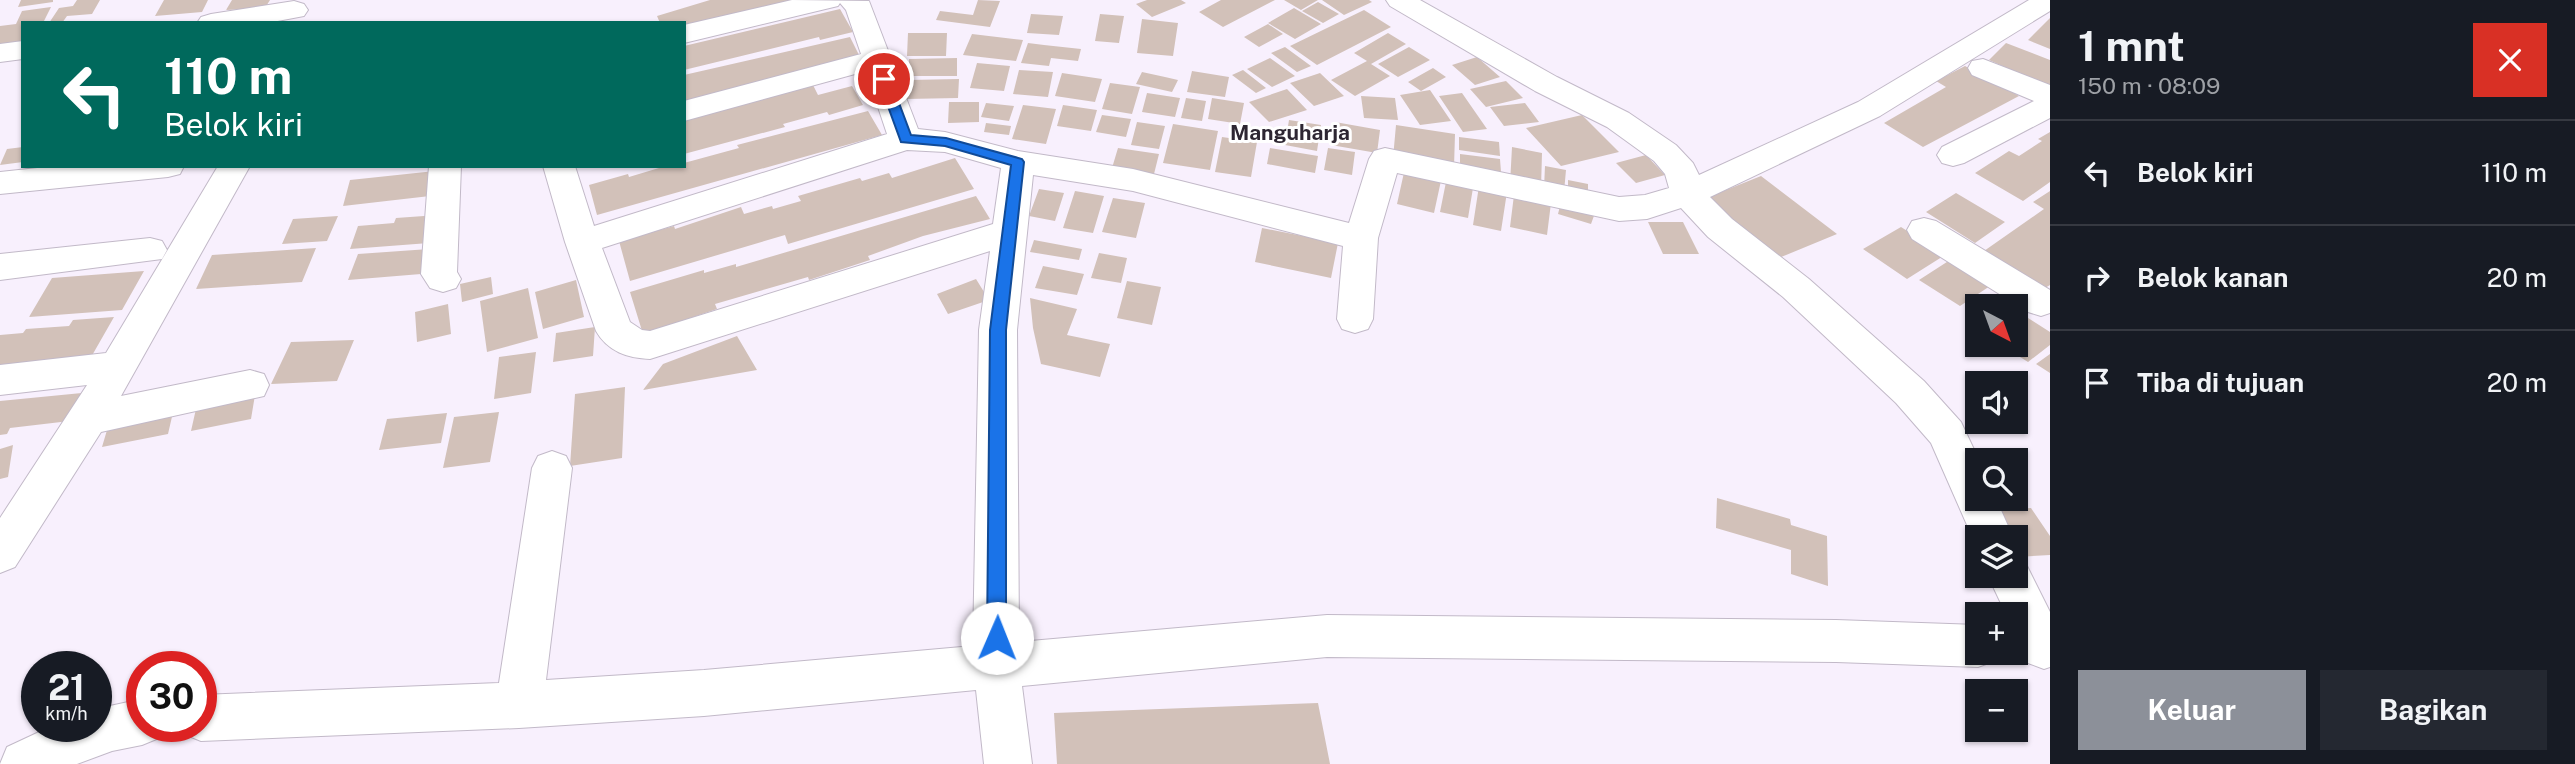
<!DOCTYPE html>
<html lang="id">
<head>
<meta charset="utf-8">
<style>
	body { margin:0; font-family:"Public Sans",sans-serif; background:#242831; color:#f1f3f6; height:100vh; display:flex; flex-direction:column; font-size:26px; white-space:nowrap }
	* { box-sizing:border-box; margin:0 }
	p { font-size:23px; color:#9ea1a6 }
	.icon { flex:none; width:38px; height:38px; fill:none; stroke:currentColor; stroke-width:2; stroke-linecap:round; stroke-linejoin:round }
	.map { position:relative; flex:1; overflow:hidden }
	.sheet { display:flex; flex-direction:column; background:#171b24; width:525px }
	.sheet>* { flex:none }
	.banner { position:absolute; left:21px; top:21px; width:665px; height:147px; border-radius:0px; box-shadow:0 2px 5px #0004; background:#00695c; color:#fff; overflow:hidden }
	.needle { width:46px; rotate:139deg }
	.controls { position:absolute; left:1965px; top:294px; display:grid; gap:14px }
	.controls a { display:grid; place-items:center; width:63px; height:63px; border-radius:0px; background:#171b24; box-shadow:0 2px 5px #0004; font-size:35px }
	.speed { position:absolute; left:21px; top:651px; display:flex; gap:14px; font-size:35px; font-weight:700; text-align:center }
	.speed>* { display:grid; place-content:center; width:91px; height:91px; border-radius:50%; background:#171b24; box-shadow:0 2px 5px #0004; line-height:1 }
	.speed small { font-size:18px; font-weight:400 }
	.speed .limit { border:10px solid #d22; background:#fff; color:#111 }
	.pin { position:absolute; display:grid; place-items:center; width:60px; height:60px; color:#fff; margin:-30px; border:4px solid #fff; border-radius:50%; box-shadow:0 2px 7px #0007 }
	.me { position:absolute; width:77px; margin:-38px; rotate:1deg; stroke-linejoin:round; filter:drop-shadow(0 0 5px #0008) }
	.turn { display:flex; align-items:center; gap:24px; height:147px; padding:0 28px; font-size:32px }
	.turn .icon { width:91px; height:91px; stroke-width:2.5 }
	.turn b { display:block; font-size:49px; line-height:60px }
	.round { display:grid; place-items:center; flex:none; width:74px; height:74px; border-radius:0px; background:#242831 }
	.head { display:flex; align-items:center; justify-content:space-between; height:119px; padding:0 28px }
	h1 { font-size:42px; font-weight:700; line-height:52px }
	.button { display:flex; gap:14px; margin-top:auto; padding:14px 28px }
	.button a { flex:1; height:80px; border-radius:0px; background:#8c9099; color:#fff; font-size:28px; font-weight:700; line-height:80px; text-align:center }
	.button a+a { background:#242831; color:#f1f3f6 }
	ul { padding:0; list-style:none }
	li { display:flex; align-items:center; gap:21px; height:105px; padding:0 28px; border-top:2px solid #363941 }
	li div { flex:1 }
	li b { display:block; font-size:26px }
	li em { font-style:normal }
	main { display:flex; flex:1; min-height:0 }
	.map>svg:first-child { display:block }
	.building { fill:#d2c1b9 }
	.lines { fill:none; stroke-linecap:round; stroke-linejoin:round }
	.minor-casing { stroke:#c2b9c8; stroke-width:2 }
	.minor { fill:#fff; fill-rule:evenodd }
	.route { fill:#1a73e8; stroke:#114b97; stroke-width:2 }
	.labels { text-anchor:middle; stroke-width:6; stroke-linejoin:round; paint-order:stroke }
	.quarter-label { font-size:21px; font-weight:bold; fill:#2d2632; stroke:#fff }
</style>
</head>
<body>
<main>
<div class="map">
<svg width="2050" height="764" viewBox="0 0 2050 764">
	<rect width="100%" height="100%" fill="#f8f0fd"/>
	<path class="building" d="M21,0H53V2L18,7Z
		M77,0H100L92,14L67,16L62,23H49L59,8L73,6Z
		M164,0H208L202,12L155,16Z
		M232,0H270L265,8L226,10Z
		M710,0H794V1L684,30V23H660L657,16Z
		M978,0L1000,1L990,27L936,20L940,11L973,15Z
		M1147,0H1181L1186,3L1152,17L1136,4Z
		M1221,0H1275L1223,27L1199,12Z
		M1284,0H1318L1301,10Z
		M1322,0H1369L1372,2L1344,15Z
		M1318,2L1339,14L1323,23L1302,11Z
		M51,7L43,23H23V46L0,49V26L16,24L22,11Z
		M1294,8L1321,24L1295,39L1268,23Z
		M840,9L853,32L820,40L819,37L684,70V46Z
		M1364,10L1391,27L1317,65L1290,46Z
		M1031,14L1063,16L1059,35L1027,33Z
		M1100,14L1124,16L1119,43L1095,41Z
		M2050,18V49L2028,40Z
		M1142,19L1178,23L1173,56L1137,53Z
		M1268,24L1283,34L1259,47L1244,37Z
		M908,33H947L946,56H907Z
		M1388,33L1406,44L1371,64L1390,76L1355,96L1331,80L1367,61L1354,53Z
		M972,34L1023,40L1016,61L963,55Z
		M850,37L860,57L684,102V75Z
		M1028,43L1044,45L1081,49L1078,61L1051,58L1049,66L1021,63Z
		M2006,43L2050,60V87L1989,60Z
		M1285,47L1311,66L1297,72L1271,53Z
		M1409,47L1430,60L1398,77L1378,64Z
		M1477,57L1500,77L1475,85L1452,65Z
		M957,58V76H909V59Z
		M1270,58L1295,76L1272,87L1247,69Z
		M977,63L1010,66L1004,91L970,88Z
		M1965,66L2019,96L1923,147L1884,123L1946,87L1936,81Z
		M1433,68L1446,77L1421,91L1408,82Z
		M1019,70L1053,72L1048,97L1013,94Z
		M1243,70L1266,88L1256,93L1232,75Z
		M1192,71L1229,77L1225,97L1187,92Z
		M1142,72L1165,77L1178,80L1172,92L1136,84Z
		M1062,73L1102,79L1095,102L1055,96Z
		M1320,73L1344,96L1314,106L1290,83Z
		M959,79L958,98L906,99L908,80Z
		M1506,81L1523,98L1486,107L1470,89Z
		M1110,83L1140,87L1132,114L1102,109Z
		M813,85L818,95L852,86L863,105L829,115L827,112L783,124L785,127L684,154V119Z
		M1287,89L1307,110L1269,122L1249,102Z
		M1430,90L1451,121L1420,125L1400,95Z
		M1147,93L1180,98L1175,117L1142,112Z
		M1462,93L1487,129L1463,132L1439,96Z
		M1361,96L1395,98L1398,120L1364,118Z
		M1186,98L1206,101L1202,121L1181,118Z
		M1212,98L1244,103L1240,124L1208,119Z
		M949,102H979V122L948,123Z
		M986,103L1014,106L1009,121L981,117Z
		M1525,103L1539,122L1504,126L1490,107Z
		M1023,105L1056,109L1046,144L1012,139Z
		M1063,105L1097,110L1091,131L1057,126Z
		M868,111L882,135L597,215L589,185L628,174L629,177L659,168L684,166V163L739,148L737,145Z
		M1102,115L1131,119L1126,137L1096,132Z
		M1582,115L1619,152L1561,166L1526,128Z
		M1289,120L1321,125L1317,151L1285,145Z
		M1137,122L1165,126L1159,149L1131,145Z
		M1335,122L1380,130L1377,153L1331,145Z
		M986,123L1011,126L1009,135L984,132Z
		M1173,124L1218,131L1210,170L1163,163Z
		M1396,125L1455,134L1454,167L1393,158Z
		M2050,132V182L2023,201L1975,173L2009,151L2019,156L2042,141L2038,139Z
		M1222,137L1257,142L1251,177L1215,172Z
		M1459,137L1499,142L1500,156L1459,150Z
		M23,147V162L0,165L7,149Z
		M1512,147L1542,153L1541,189L1510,184Z
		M1118,148L1159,154L1154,174L1112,168Z
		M1270,148L1318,156L1315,173L1267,164Z
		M1328,148L1355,152L1352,175L1324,170Z
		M1460,154L1500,159L1501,172L1460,167Z
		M1646,155L1665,175L1636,183L1616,163Z
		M955,158L974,189L788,244L785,235L630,281L619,241L674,226L675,229L741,207L744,214L772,206L773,209L801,201L798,196L860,178L862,181L889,173L892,178Z
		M1545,166L1566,170L1564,192L1544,188Z
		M1405,168L1442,176L1434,213L1397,204Z
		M435,171L430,196L343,206L350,180Z
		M1761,176L1837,234L1774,260L1701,200Z
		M1568,180L1588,184V197L1568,193Z
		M1446,182L1473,188L1468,218L1440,212Z
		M1479,186L1507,192L1501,231L1473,225Z
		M1039,189L1064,193L1055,221L1029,216Z
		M1075,191L1104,196L1093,233L1063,228Z
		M2050,191V285L2045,288L1984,251L2044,209L2033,202Z
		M1956,193L2005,222L1975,243L1926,212Z
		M1514,195L1551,203L1547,235L1510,227Z
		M976,196L990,219L923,236L868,256L870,260L809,280L808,277L715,304L717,309L643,334L630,292L704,270V273L736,264V267Z
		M1113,198L1145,203L1136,238L1102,232Z
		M1561,202L1595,213L1591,224L1558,214Z
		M438,215L429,243L350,249L358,226L394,223L396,218Z
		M338,216L327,241L282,244L293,219Z
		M1648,222H1683L1699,254H1663Z
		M1901,227L1945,255L1907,279L1863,249Z
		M1262,228L1338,243L1331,278L1255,262Z
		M1034,240L1082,249L1079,260L1030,252Z
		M316,248L302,282L196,289L212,255Z
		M429,249L421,274L348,280L358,254Z
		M1099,253L1127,258L1121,283L1091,278Z
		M1950,260L1990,286L1960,306L1919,280Z
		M1043,266L1084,274L1077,295L1035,288Z
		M144,271L122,310L29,317L52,278Z
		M491,277L493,294L462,302L460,284Z
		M976,279L989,300L948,314L937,294Z
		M576,280L584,317L543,329L535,292Z
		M1127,281L1161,287L1152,325L1117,318Z
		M528,288L538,338L487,352L480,301Z
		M1030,298L1077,309L1067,335L1110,344L1100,377L1041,364L1033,328Z
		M448,304L451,334L417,342L415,312Z
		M114,317L90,359L0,365V335L23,333L26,329L69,326L73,320Z
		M2028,318L2050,332V345L2028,362L2001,345H2016V326Z
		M595,327L593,356L553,362L556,333Z
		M737,336L757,370L643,390L663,364Z
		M354,340L337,381L271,384L291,342Z
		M536,352L531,393L494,399L499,357Z
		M2050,354V373L2036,364Z
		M625,387L622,458L570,466L575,394Z
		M256,389L251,419L191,431L198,400Z
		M92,392L78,420L10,428L7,434L0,435V401Z
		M174,408L168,434L102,447L110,420Z
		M499,412L490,462L443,468L454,417Z
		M447,413L441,443L379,450L387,419Z
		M13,445L8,477L0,479V449Z
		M1717,498L1790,519L1791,525L1827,536L1828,586L1791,574V550L1716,528Z
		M2031,508L2050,536V555L2016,557V537H2001L1983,511Z
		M1318,703L1330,764H1057L1054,713Z"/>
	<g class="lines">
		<g class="minor-casing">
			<path id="minor" d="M792,0L869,1L918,129L945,132L1018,151L1133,169L1349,223L1369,159L1374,151L1385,148L1619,197L1645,195L1669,188L1665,174L1654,161L1607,127L1535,91L1390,6L1386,0H1420L1557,77L1629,113L1676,145L1693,163L1699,175L1858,102L2029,0H2050V11L1880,116L1710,197L1732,219L1809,279L1924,381L1961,422L1979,460L1978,499H1996L2013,537H1978V550L1931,443L1896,403L1783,297L1708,237L1681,208L1647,219L1619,221L1397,173L1378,238L1373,319L1368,329L1355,333L1342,329L1337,319L1343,246L1133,191L1033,175L1017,330L1019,642L1327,615L1836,620L1978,625V653H1998L1994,661L1978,667L1836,662L1327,657L1022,686L1032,764H984L976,690L704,716L519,728L201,741L184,734L181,726H201V695L499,683L532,468L538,456L552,451L566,456L572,468L546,680L704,670L973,646L979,330L990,251L650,359C628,358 608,352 596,331L565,242L543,166H575L594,226L887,134L866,71L684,121V101L861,54L846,10L840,3L838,6L684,43V25ZM907,150L945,152L1001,168L993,224L650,331L642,330L630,322L602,248Z
				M294,1L304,4L308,10L304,16L267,23H197L201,17L211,14Z
				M23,41V59L0,62V44Z
				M1983,59L2050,85V118L1964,163L1953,166L1942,163L1937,155L1942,147L2034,101L1972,75L1968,68L1972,61Z
				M56,166H184L180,174L168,177L0,194V172Z
				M218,166H250L121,396L250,370L264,374L269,385L264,396L101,432L15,567L0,573V518L87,385L0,395V365L106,353Z
				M429,166H461L457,272L461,279L456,288L443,292L430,288L421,274Z
				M1924,218L1936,221L2050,290V313L2041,316L2028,312L1912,239L1907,230L1912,221Z
				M150,238L162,241L167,250L162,259L0,280V254Z
				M2016,559L2025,562L2050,612V667L2044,669L2028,663L2016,637V614H2006L1988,576H2016Z
				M142,699V726H164L159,738L142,745L112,751L77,764H0L7,747L52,726H96V709Z"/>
		</g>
		<use href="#minor" class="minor"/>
	</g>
	<path class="route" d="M884,75L890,79L911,135L946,138L1022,159L1024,162L1006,330V638L1003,644L997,647L990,644L987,638L990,330L1011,165L945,146L901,142L878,79Z"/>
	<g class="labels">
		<g class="quarter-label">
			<text x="1290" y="140">Manguharja</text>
		</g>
	</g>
</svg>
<div class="controls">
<a><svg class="needle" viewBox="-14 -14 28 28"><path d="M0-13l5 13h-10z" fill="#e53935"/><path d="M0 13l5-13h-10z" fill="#9ea1a6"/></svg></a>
<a><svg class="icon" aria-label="sound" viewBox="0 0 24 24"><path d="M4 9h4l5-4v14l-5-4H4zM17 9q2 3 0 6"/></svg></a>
<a><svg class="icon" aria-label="search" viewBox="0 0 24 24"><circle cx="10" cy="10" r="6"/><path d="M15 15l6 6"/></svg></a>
<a><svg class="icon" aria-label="layers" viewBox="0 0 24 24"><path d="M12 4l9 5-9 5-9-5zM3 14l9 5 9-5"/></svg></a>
<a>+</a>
<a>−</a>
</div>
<div class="speed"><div>21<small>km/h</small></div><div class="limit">30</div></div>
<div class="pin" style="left:884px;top:79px;background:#d93025"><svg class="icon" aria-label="arrive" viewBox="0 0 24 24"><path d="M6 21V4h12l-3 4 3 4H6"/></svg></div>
<svg class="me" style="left:997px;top:638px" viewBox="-20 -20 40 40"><circle r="19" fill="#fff"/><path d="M0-13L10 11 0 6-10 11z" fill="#1a73e8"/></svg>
<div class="banner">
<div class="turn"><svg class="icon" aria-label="left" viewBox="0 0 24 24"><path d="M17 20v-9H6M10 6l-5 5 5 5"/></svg><div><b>110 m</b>Belok kiri</div></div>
</div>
</div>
<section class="sheet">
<div class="head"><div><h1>1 mnt</h1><p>150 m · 08:09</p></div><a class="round" style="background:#d93025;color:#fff"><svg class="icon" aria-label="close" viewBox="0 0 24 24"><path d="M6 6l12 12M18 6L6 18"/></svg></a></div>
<ul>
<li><svg class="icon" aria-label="left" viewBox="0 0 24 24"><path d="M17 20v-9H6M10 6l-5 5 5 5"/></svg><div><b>Belok kiri</b></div><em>110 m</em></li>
<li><svg class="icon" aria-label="right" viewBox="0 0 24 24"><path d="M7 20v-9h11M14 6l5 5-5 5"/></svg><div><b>Belok kanan</b></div><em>20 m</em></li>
<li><svg class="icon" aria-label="arrive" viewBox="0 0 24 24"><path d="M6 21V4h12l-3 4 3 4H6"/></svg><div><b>Tiba di tujuan</b></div><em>20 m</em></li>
</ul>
<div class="button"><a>Keluar</a><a>Bagikan</a></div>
</section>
</main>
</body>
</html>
